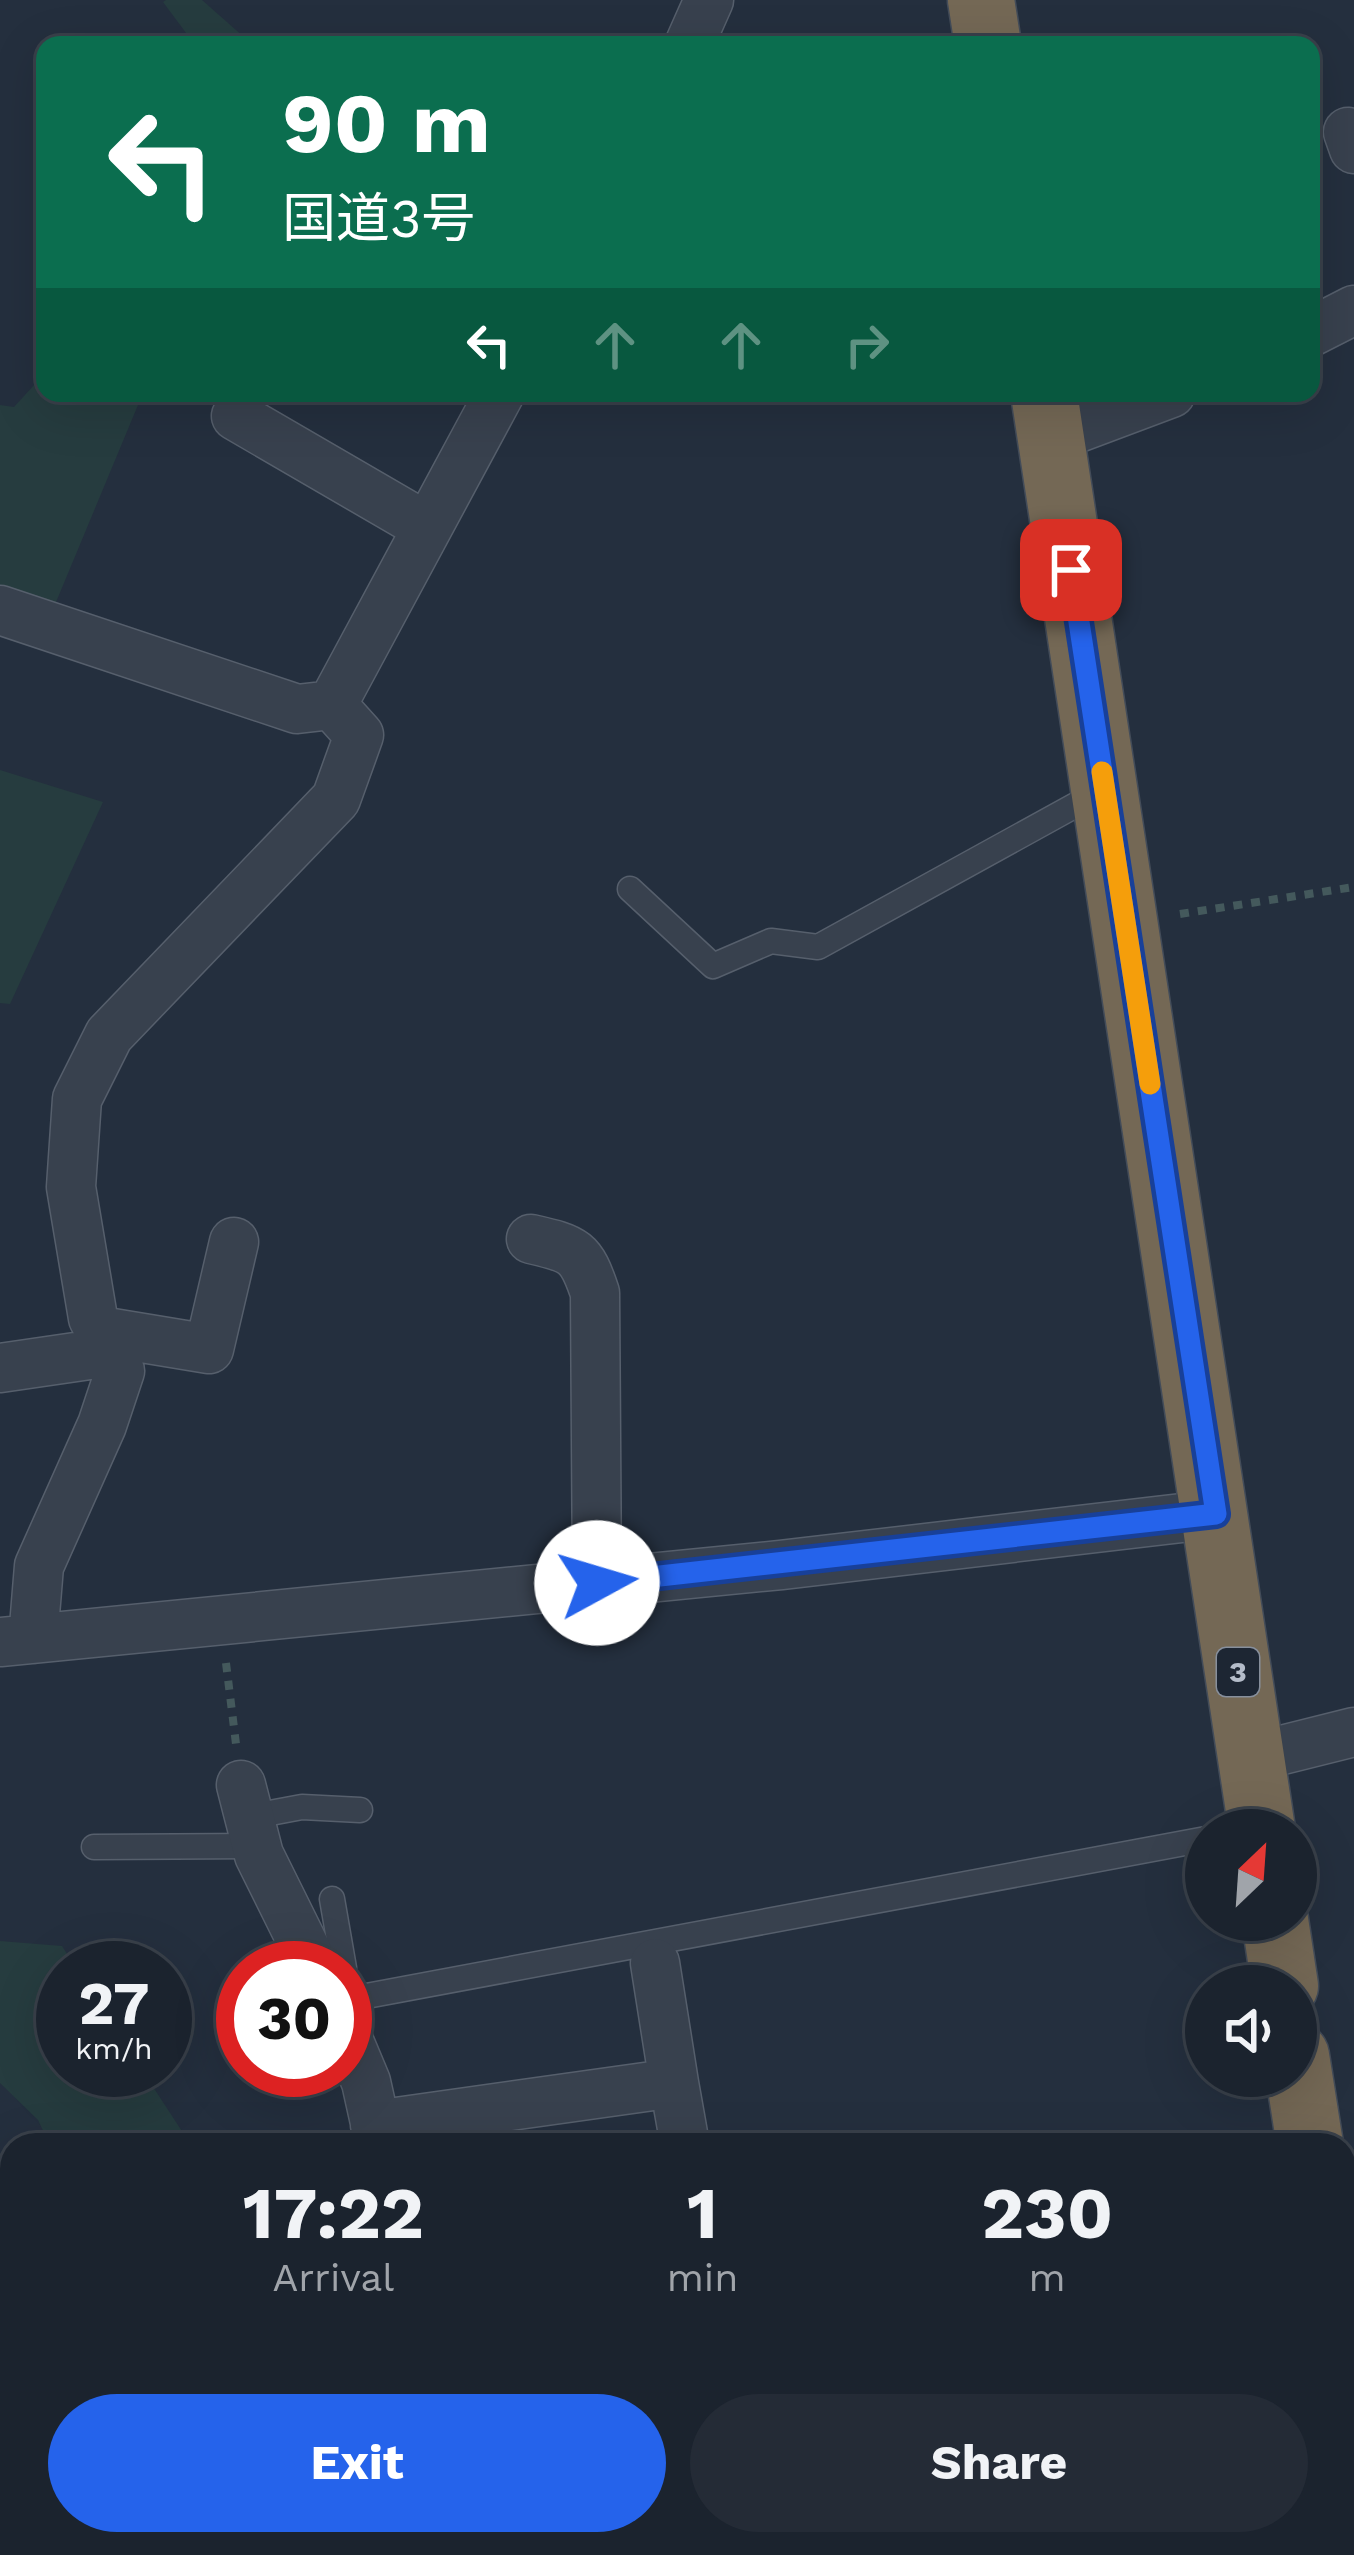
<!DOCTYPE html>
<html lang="en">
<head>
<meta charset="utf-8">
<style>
	body { margin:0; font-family:"Work Sans","Noto Sans JP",sans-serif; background:#242b36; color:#f1f3f6; height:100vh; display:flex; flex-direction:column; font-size:45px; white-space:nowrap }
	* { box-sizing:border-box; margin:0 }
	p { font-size:39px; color:#a0a4aa }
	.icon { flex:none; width:66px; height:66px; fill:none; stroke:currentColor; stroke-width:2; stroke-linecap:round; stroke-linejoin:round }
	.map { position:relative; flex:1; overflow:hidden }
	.details { position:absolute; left:0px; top:2133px; width:1356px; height:423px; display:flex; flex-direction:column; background:#1b232e; border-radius:36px 36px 0 0; box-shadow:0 12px 48px #0002,0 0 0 3px #39404a }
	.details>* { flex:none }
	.top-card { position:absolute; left:36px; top:36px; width:1284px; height:366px; border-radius:24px; box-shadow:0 12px 48px #0002,0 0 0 3px #39404a; background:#0b6e4f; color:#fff; overflow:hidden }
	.needle { width:78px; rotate:25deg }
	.buttons { position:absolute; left:1185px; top:1809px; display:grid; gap:24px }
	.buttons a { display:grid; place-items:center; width:132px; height:132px; border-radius:50%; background:#1b232e; box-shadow:0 12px 48px #0002,0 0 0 3px #39404a; font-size:60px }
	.speed { position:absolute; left:36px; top:1941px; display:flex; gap:24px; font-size:60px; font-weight:700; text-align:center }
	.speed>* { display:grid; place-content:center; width:156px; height:156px; border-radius:50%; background:#1b232e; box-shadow:0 12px 48px #0002,0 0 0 3px #39404a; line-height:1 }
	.speed small { font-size:30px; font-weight:400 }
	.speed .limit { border:18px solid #d22; background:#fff; color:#111 }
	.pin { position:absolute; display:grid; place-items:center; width:102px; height:102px; color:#fff; margin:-51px; border-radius:24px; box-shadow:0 6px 18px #0006 }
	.me { position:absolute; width:132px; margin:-66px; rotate:84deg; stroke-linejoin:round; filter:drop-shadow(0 0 9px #0008) }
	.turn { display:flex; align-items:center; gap:42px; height:252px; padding:0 48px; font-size:54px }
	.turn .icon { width:156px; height:156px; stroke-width:2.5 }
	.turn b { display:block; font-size:84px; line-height:102px }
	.lanes { display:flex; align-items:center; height:114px; padding:0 48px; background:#0003; justify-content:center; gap:60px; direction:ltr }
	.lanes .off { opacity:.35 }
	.eta { display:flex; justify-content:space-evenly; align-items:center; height:204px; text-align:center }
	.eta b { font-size:72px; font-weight:700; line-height:84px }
	.primary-button { display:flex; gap:24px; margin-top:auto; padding:24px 48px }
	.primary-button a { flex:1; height:138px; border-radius:72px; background:#2563eb; color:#fff; font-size:48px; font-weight:700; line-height:138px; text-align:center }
	.primary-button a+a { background:#242b36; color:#f1f3f6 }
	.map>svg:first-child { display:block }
	.green { fill:#263c3f }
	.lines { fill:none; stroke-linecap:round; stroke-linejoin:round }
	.lane-casing { stroke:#565f6c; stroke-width:27 }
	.street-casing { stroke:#565f6c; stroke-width:51 }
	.highway-casing { stroke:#434c59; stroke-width:69 }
	.path { stroke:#44595c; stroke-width:8; stroke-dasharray:9 9; stroke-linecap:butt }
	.lane { stroke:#38414e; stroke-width:24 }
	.street { stroke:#38414e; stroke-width:48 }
	.highway { stroke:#746855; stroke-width:66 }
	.route-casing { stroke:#184099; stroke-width:30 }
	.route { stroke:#2563eb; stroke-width:21 }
	.slow { stroke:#f59e0b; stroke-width:21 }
	.labels { text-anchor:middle; stroke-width:9; stroke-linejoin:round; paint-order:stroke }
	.shield { fill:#1d2633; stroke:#878f9c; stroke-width:3 }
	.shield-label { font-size:30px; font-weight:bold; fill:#b4bcc9 }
</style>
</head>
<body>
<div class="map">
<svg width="1354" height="2555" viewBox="0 0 1354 2555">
	<rect width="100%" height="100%" fill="#242f3e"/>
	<path class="green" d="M166,0H202L253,45H195L163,2Z
		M45,373V393H143L54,607L0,586V405L14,407Z
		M0,770L103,802L10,1004L0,1003Z
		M0,1941L62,1946L76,1968H63V2070H142L191,2145H50L38,2120L0,2083Z
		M152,2544H431L432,2555H152Z
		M974,2544H1218L1211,2555H990Z"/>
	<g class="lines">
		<g class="lane-casing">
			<path id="lane" d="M630,889L713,966L771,941L818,947L1103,790
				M249,1817L302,1807L360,1810
				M94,1847L257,1846
				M332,1899L344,1968
				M345,2000L1206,1839
				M1344,2297L1354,2300"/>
		</g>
		<g class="street-casing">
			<path id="street" d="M689,45L709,0
				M1348,132L1354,149
				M1311,332L1354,310
				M236,416L427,527
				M1051,438L1171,393
				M0,610L297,709L332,705L500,393
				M531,1239C575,1249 581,1251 595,1293L597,1583
				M100,1331L209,1349L234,1242
				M0,1368L110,1352
				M33,1639L39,1566L102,1425L120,1371L93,1318L71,1187L77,1099L109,1035L336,799L359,735L332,705
				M0,1642L781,1565L1216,1514
				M1250,1758L1354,1732
				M241,1785L259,1855L315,1968
				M655,1963L674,2083
				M345,2032L366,2082L380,2145
				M375,2125L674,2083L685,2145
				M460,2553L512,2544"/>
		</g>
		<g class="highway-casing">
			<path id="highway" d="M981,0L988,45
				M1044,393L1262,1830
				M1275,1920L1285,1986
				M1296,2056L1310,2145
				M1344,2359L1354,2422"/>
		</g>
		<path class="path" d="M1180,914L1354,887
			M226,1663L236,1744"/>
		<use href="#lane" class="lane"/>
		<use href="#street" class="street"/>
		<use href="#highway" class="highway"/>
	</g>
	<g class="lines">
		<g class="route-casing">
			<path id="route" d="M597,1583L1216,1514L1071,570"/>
		</g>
		<use href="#route" class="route"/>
		<path class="slow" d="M1102,772L1150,1084"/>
	</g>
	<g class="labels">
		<rect class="shield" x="1217" y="1648" width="42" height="48" rx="9"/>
		<g class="shield-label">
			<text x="1238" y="1682">3</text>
		</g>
	</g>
</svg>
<div class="buttons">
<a><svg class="needle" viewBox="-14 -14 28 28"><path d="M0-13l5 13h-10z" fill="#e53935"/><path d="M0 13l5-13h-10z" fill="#a0a4aa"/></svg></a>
<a><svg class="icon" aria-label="sound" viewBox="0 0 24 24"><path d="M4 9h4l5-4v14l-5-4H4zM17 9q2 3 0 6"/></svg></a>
</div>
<div class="speed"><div>27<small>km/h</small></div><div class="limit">30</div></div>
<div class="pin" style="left:1071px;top:570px;background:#d93025"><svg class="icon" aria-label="arrive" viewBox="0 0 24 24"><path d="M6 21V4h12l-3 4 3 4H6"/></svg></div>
<svg class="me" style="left:597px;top:1583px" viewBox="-20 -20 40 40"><circle r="19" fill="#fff"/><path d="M0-13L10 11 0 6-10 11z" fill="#2563eb"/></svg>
<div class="top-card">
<div class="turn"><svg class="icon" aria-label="left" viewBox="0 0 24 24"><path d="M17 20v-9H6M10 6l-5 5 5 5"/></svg><div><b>90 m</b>国道3号</div></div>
<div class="lanes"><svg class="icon" aria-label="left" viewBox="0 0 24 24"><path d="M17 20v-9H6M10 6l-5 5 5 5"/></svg><svg class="icon off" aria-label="ahead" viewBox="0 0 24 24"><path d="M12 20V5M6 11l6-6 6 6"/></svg><svg class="icon off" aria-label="ahead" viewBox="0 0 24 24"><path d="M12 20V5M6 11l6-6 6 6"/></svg><svg class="icon off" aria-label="right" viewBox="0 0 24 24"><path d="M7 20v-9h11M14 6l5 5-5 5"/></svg></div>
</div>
<section class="details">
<div class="eta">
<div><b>17:22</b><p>Arrival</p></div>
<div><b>1</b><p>min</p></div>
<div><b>230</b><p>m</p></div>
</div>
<div class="primary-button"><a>Exit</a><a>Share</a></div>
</section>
</div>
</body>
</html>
